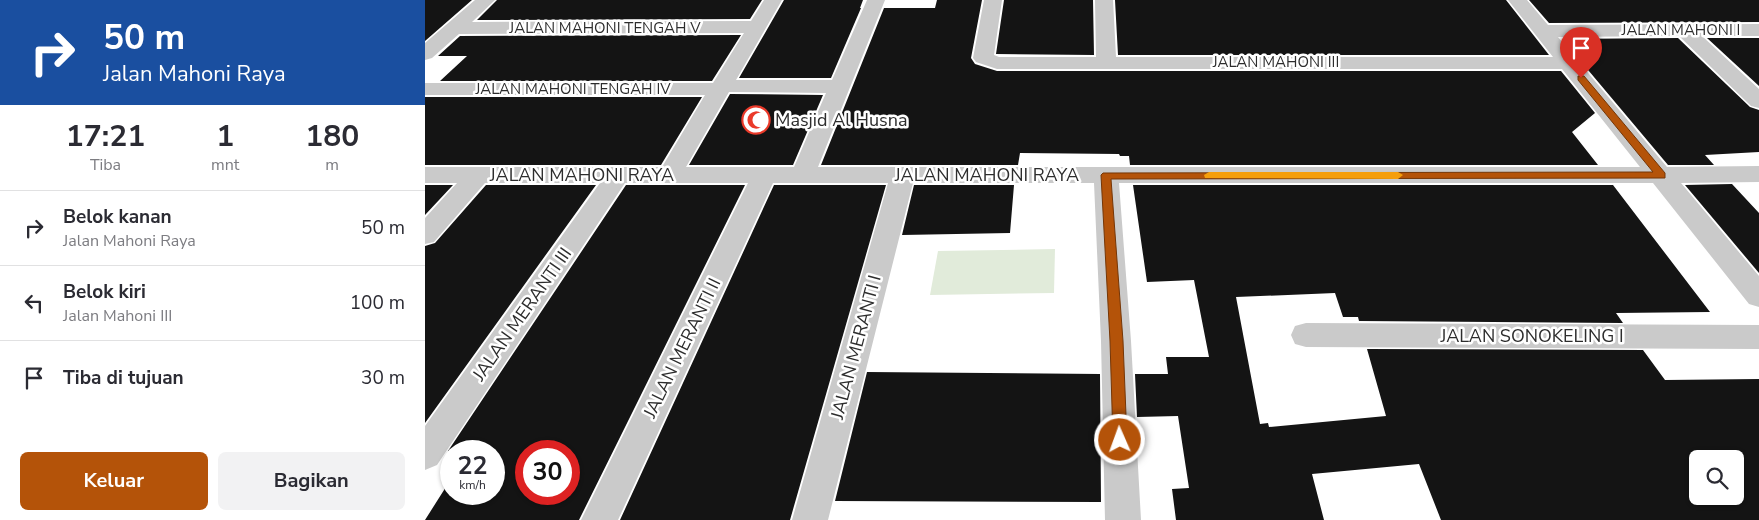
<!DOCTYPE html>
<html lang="id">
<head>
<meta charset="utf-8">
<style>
	body { margin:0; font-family:"Nunito Sans",sans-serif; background:#f2f2f3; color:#2b2b33; height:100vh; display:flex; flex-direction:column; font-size:19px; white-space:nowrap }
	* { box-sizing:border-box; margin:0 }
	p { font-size:16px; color:#7c7c81 }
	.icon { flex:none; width:28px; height:28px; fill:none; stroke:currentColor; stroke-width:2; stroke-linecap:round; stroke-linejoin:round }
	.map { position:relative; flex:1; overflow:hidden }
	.drawer { display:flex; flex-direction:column; background:#fff; width:425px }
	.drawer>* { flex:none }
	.banner { background:#1a4fa0; color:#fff; overflow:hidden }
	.fabs { position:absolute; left:1264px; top:450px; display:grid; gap:10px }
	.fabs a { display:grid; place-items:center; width:55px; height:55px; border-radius:8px; background:#fff; box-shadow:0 1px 4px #0004; font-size:25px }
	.speed { position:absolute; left:15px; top:440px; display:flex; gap:10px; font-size:25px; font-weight:700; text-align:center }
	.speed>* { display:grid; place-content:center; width:65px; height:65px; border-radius:50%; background:#fff; box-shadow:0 1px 4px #0004; line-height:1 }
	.speed small { font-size:12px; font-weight:400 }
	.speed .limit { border:8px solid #d22; background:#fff; color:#111 }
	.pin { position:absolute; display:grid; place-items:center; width:42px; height:42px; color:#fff; margin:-51px -21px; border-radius:50% 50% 50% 0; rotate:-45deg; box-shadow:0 0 5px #0007 }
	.pin .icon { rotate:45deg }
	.me { position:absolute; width:55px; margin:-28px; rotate:358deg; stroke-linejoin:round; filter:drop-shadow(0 0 4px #0008) }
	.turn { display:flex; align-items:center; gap:18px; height:105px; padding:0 20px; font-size:22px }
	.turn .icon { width:65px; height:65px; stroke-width:2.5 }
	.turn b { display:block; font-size:35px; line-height:42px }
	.eta { display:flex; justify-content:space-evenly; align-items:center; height:85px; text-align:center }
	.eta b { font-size:30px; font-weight:700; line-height:35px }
	.primary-button { display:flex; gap:10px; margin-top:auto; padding:10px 20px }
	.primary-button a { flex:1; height:58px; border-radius:8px; background:#b45309; color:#fff; font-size:20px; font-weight:700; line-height:58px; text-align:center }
	.primary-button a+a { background:#f2f2f3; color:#2b2b33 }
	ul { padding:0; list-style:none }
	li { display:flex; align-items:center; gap:15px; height:75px; padding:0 20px; border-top:1px solid #e1e1e2 }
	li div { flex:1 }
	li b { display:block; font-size:19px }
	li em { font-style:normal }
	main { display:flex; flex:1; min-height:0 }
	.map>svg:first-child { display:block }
	.green { fill:#e1ebda }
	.building { fill:#141414; fill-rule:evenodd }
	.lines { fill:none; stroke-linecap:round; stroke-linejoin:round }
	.minor { fill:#cacaca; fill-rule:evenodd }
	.route { fill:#b45309; stroke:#753606 }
	.slow { fill:#f59e0b }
	.labels { text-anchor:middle; stroke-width:5; stroke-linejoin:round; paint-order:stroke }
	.far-street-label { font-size:15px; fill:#2d2d2d; stroke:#fff }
	.poi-label { font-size:18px; fill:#2d2d2d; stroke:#fff; text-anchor:start }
	.street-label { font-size:18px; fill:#2d2d2d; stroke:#fff }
</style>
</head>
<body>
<main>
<section class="drawer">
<div class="banner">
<div class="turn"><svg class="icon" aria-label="right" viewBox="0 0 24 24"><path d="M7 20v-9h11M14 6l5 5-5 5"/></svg><div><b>50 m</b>Jalan Mahoni Raya</div></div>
</div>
<div class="eta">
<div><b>17:21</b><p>Tiba</p></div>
<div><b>1</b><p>mnt</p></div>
<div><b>180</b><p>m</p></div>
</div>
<ul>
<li><svg class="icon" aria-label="right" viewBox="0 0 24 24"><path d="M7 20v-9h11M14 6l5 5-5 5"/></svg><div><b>Belok kanan</b><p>Jalan Mahoni Raya</p></div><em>50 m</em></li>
<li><svg class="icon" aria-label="left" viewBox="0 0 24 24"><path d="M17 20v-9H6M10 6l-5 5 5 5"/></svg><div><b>Belok kiri</b><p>Jalan Mahoni III</p></div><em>100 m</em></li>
<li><svg class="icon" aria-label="arrive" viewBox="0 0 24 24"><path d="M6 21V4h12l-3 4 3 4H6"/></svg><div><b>Tiba di tujuan</b></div><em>30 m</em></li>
</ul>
<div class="primary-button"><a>Keluar</a><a>Bagikan</a></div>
</section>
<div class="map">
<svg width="1334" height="520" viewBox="0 0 1334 520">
	<rect width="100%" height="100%" fill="#fff"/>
	<path class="green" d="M630,249L629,293L505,295L513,251Z"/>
	<path class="building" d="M0,0H47L0,41Z
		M72,0H337L325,19L52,20Z
		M359,0H438L435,8H436L406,78H314Z
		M512,0H557L546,58L550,64L572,71H1136L1170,113L1147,132L1173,165H705L704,156H695L694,154L595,153L593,165H396L459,8H510Z
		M579,0H668L669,55L571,54Z
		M690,0H1081L1124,55H693Z
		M1104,0H1334V22L1124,23Z
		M316,35L287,81H15L42,56H13L35,36Z
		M1253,38L1325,107L1334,110V152L1280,155L1289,165H1243L1137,39Z
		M1282,38H1334V86Z
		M305,94L398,95L368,165H264Z
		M0,97H277L236,165H0Z
		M1307,184L1334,213V273L1260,185Z
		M0,185H28L0,215Z
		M61,185H171L0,423V246L10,243Z
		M201,185H320L154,520H0L26,479V494H69V451H23ZM101,451H144V494H101Z
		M349,185H461L365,520H195Z
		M489,185H589L585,233L477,235Z
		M708,185H1188L1285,312L1191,313L1198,323L934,321L933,317H918L910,293L811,297L835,424L843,423L844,427L961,416L942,349L1218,350L1240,380L1334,379V520H1016L994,464L887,474L899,520H751L747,489L764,488L753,416L712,417L710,374H743L741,357H784L769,280L722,282ZM1272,459H1310V496H1272Z
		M442,372L675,374L676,502L410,501Z"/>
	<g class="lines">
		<path class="minor" d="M50,0H70L47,22L326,21L339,0H357L311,80H407L442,0H460L393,167H1215L1137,69H572L551,62L548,58L559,0H577L569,55L574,57H671L670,0H688L691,57H1128L1083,0H1102L1123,25L1334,24V36H1277L1334,89V108L1326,106L1254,36L1133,37L1242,167L1334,166V182L1256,183L1334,276V307L1324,304L1228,183H694L706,341L716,520H680L676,341L669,183H488L403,520H367L463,183H348L193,520H156L323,183H200L12,465L0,470V426L175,183H60L9,242L0,244V218L32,183H0V167H237L280,95H0V83H288L319,33L34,34L7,58L0,60V43ZM304,92L401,93L369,167H261Z
			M881,323L1334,325V349L881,347L870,344L866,335L870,326Z"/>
	</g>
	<path class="route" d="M1153,76H1159L1240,173V178L686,179L698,341L702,440L700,445L695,447L690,445L688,440L685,341L676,175L678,173L1228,172L1153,80Z"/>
	<path class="slow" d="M784,172H973L978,175L973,179L780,178L779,175Z"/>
	<defs>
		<g id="mosque-ring" transform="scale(1.4375)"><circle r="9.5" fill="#fff" stroke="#ea3a2a" stroke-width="1.5"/><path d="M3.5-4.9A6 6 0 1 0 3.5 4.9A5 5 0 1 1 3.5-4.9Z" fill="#ea3a2a"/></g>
	</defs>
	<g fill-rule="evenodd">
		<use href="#mosque-ring" x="331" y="120"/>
	</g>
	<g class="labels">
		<g class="far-street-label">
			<text x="180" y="33">JALAN MAHONI TENGAH V</text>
			<text x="1256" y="35">JALAN MAHONI I</text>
			<text x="851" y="67">JALAN MAHONI III</text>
			<text x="148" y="94">JALAN MAHONI TENGAH IV</text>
		</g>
		<g class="poi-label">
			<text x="350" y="126">Masjid Al Husna</text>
		</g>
		<g class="street-label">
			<text x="157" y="181">JALAN MAHONI RAYA</text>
			<text x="562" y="181">JALAN MAHONI RAYA</text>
			<text transform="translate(97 314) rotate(-55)" y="6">JALAN MERANTI III</text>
			<text x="1107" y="342">JALAN SONOKELING I</text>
			<text transform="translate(431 347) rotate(-75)" y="6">JALAN MERANTI I</text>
			<text transform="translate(257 348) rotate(-64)" y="6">JALAN MERANTI II</text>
		</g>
	</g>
</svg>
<div class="fabs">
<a><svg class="icon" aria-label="search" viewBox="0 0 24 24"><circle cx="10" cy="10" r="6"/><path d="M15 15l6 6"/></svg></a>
</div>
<div class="speed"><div>22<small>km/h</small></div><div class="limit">30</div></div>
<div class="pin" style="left:1156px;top:78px;background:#d93025"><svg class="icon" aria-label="arrive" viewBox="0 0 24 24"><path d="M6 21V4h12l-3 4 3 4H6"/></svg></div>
<svg class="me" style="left:695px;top:440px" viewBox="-20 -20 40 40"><circle r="17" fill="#b45309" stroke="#fff" stroke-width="3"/><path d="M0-11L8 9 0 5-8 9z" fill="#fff"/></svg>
</div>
</main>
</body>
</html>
